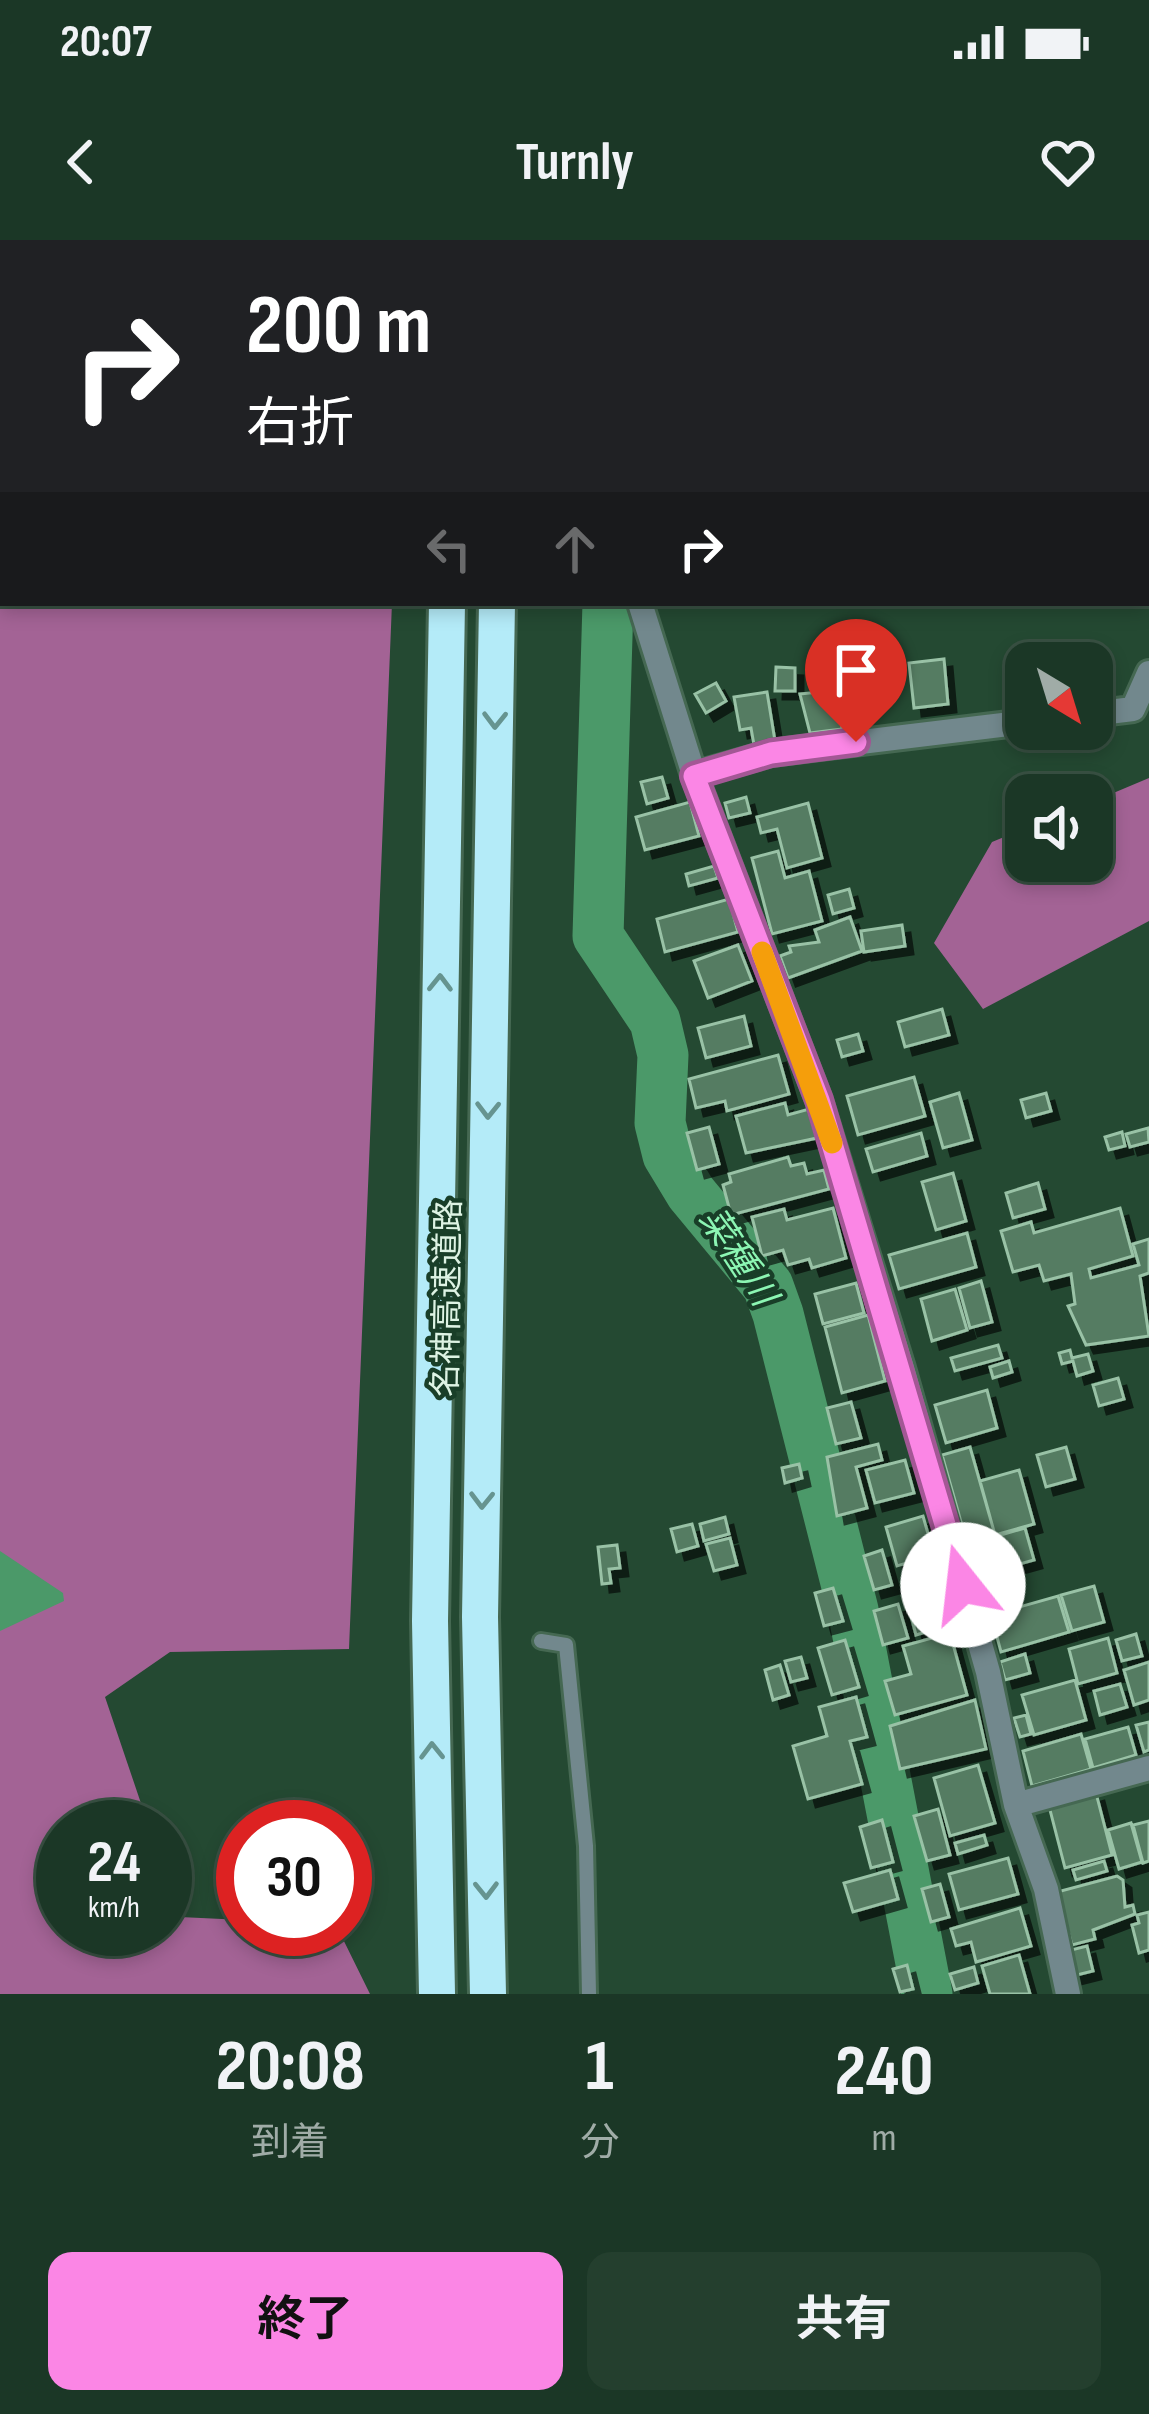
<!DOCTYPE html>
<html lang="ja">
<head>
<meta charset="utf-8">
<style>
	body { margin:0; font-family:"Sofia Sans Condensed","Noto Sans JP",sans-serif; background:#243f2e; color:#f1f3f6; height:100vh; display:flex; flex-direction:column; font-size:45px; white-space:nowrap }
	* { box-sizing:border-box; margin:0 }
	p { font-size:39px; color:#a0aca7 }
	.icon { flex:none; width:66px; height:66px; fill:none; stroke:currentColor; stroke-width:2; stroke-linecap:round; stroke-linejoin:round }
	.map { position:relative; height:1754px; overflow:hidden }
	.side { display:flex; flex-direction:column; background:#1b3726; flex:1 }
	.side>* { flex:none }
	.hud { position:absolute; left:0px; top:0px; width:1149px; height:366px; box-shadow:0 6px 18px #0003,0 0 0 3px #395143; background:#202124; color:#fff; overflow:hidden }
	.needle { width:78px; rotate:142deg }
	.controls { position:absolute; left:1005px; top:402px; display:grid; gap:24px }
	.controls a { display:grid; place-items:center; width:108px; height:108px; border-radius:24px; background:#1b3726; box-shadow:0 6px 18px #0003,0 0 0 3px #395143; font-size:60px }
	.speed { position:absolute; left:36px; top:1560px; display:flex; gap:24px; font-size:60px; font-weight:700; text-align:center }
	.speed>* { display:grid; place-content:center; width:156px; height:156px; border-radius:50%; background:#1b3726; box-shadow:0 6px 18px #0003,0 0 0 3px #395143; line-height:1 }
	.speed small { font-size:30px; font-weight:400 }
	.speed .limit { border:18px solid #d22; background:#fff; color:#111 }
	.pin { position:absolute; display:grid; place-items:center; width:102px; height:102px; color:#fff; margin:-123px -51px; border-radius:50% 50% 50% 0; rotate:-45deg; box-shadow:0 0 12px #0007 }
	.pin .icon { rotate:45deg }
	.me { position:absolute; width:132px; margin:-66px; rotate:344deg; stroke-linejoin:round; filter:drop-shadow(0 0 9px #0008) }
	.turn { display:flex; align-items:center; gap:42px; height:252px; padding:0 48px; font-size:54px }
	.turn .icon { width:156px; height:156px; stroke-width:2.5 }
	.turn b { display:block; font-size:84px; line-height:102px }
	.lanes { display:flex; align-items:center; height:114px; padding:0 48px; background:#0003; justify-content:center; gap:60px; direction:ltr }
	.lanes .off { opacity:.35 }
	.eta { display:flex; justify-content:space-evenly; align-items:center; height:204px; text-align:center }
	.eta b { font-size:72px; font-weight:700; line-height:84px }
	.action { display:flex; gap:24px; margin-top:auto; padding:24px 48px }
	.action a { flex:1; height:138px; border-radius:24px; background:#fb86e5; color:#111; font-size:48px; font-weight:700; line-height:138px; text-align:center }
	.action a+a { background:#243f2e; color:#f1f3f6 }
	.status { display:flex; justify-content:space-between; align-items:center; height:84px; padding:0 60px; background:#1b3726; direction:ltr }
	.status svg { height:33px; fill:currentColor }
	header { display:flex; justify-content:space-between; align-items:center; height:156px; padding:0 48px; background:#1b3726; font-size:54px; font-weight:700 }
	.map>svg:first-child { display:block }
	.forest { fill:#a36395 }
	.water { fill:#4b9969 }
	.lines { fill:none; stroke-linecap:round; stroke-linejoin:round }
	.river { stroke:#4b9969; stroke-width:51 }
	.building { fill:#557b62; stroke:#99c2a6; stroke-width:3; filter:url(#shadow) }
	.service-casing { stroke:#456852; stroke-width:20 }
	.minor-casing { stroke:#456852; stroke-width:30 }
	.motorway-casing { stroke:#456852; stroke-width:42 }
	.service { stroke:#72888d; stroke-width:14 }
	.minor { stroke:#72888d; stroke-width:24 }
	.motorway { stroke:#b4ebf8; stroke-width:36 }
	.oneway { stroke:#669490 }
	.route-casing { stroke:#a35795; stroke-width:30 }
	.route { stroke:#fb86e5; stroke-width:21 }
	.slow { stroke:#f59e0b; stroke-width:21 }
	.labels { text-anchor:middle; stroke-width:9; stroke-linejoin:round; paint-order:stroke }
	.street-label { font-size:33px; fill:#def3e4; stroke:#193e28 }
	.water-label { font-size:36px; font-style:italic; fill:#8cf6b3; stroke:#193e28 }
</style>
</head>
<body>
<div class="status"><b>20:07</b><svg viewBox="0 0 49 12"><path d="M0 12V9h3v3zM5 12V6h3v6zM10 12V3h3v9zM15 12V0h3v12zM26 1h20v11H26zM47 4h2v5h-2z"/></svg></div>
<header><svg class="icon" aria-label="back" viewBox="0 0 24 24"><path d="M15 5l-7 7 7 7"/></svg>Turnly<svg class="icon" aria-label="heart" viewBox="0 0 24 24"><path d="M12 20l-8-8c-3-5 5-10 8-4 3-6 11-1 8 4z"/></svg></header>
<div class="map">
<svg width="1149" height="1754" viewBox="0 0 1149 1754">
	<defs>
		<filter id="shadow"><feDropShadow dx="8" dy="8" stdDeviation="0" flood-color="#0009"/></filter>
	</defs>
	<rect width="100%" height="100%" fill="#244932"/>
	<path class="forest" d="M0,91L3,363H392L349,1409L170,1412L105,1457L149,1587H63V1689H165V1633L180,1677L243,1680V1689H338L370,1754H0Z
		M1149,538V681L983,769L934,703L992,602L1026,588V621H1092V562Z"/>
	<path class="water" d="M0,1311L63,1353L64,1361L0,1391Z"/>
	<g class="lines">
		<path class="river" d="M616,3V0
			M608,363L598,696L655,781L663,815L660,883L668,915L691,953L768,1046L778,1074L853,1370L927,1754"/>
	</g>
	<path class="building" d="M881,418L885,437L862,441L859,422Z
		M944,419L948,464L914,468L909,423Z
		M776,427L795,428V451H775Z
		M716,443L726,461L706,473L695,454Z
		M856,448L858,471L841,473L842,489L810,493L800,454Z
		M767,452L775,501L754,505L751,488L740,490L734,457Z
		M662,537L668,558L647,564L641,542Z
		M746,557L750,573L729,578L725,563Z
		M690,562L699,596L645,610L636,577Z
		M808,563L822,618L787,628L777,589L761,593L757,577Z
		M778,611L785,638L809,631L822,681L772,694L752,618Z
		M714,626L718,638L689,646L686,634Z
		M849,649L854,668L833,674L828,655Z
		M729,659L738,692L665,712L657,679Z
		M850,677L862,711L788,738L780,716L791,712L789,706L819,702L815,690Z
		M902,685L905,706L864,712L861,691Z
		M738,705L752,741L708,758L694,721Z
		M942,769L949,795L905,807L898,782Z
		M744,776L751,806L706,818L698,788Z
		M858,794L863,811L842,817L837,800Z
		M778,815L789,854L727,871L725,861L696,868L689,839Z
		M914,837L925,876L858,895L847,856Z
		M959,853L972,900L943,908L930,862Z
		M1046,853L1051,871L1026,878L1021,860Z
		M785,863L788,875L809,869L817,898L746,913L736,876Z
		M709,887L719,924L697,930L687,893Z
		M1148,888L1149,902L1130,907L1126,894Z
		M1122,892L1125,906L1109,910L1105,897Z
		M921,893L927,916L873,932L866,909Z
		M788,917L791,926L804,923L807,934L824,930L829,949L731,975L723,945L731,942L729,934Z
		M953,933L966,981L936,990L922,942Z
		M1038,943L1045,969L1013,978L1006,953Z
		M833,968L846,1018L812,1028L809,1019L788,1025L783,1010L762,1016L752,977L784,969L787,980Z
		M1120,968L1133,1016L1089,1029L1091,1038L1139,1025L1133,1004L1149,999V1033L1140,1036L1149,1096L1086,1105L1068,1066L1075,1064L1071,1034L1044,1041L1039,1025L1013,1032L1001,991L1031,982L1034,993Z
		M967,993L976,1027L899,1049L889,1015Z
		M981,1041L992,1082L970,1088L959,1048Z
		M856,1043L864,1073L823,1084L815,1054Z
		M955,1049L967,1090L932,1101L921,1059Z
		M868,1075L885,1141L842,1153L825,1087Z
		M998,1105L1002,1118L955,1131L951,1118Z
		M1070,1110L1072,1118L1088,1114L1093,1131L1077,1136L1073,1121L1062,1124L1059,1113Z
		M1009,1121L1012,1132L993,1138L990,1127Z
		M1118,1138L1124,1159L1099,1166L1093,1145Z
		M987,1150L997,1188L946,1203L935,1165Z
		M851,1162L861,1198L836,1204L827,1168Z
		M878,1204L882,1220L856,1227L867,1268L837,1276L827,1217Z
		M970,1207L995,1295L967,1303L942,1215Z
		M1066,1207L1075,1239L1046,1247L1037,1215Z
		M905,1220L914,1253L875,1263L866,1230Z
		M799,1224L802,1238L785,1243L782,1228Z
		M1019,1230L1034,1284L995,1295L980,1241Z
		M923,1276L934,1315L897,1326L886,1287Z
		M725,1277L729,1294L704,1301L700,1284Z
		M692,1284L698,1306L677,1312L671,1289Z
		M1025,1288L1034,1320L976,1336L967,1305Z
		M730,1298L737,1325L714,1331L706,1304Z
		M617,1305L620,1328L609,1329L611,1343L602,1344L598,1307Z
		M882,1310L892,1345L874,1350L864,1316Z
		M1003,1329L1008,1347L981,1355L976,1336Z
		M944,1330L958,1382L916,1395L902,1342Z
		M1094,1346L1104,1382L1072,1391L1061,1355Z
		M833,1348L843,1381L824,1386L815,1353Z
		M1058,1356L1069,1392L1001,1412L991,1375Z
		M898,1364L908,1398L883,1405L874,1371Z
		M950,1393L967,1455L895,1475L885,1441L911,1434L903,1406Z
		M1136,1394L1142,1416L1122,1421L1116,1400Z
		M1108,1398L1117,1433L1078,1444L1069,1409Z
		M845,1400L859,1447L832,1455L818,1408Z
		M1025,1414L1030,1433L1005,1440L1000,1422Z
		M801,1417L807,1438L791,1442L785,1421Z
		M1149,1422V1460L1134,1465L1124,1430Z
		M780,1425L789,1455L773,1460L765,1430Z
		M1075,1440L1086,1480L1034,1495L1022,1455Z
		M1120,1444L1127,1467L1100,1475L1094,1451Z
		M856,1457L867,1497L850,1501L862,1544L808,1559L793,1506L827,1496L819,1467Z
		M975,1460L986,1509L900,1529L890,1486Z
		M1026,1475L1031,1494L1020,1497L1014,1478Z
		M1149,1482V1510L1144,1512L1136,1485Z
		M1128,1487L1136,1515L1093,1528L1085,1499Z
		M1081,1494L1091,1529L1032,1546L1023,1511Z
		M978,1525L995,1583L950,1596L934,1538Z
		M1096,1553L1112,1615L1065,1628L1049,1566Z
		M938,1569L950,1615L927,1621L914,1576Z
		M882,1580L893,1622L871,1628L860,1587Z
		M1149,1581V1621L1143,1623L1133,1585Z
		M1131,1583L1142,1622L1119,1629L1108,1590Z
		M984,1595L987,1605L958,1614L955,1603Z
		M1008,1618L1018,1654L959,1670L949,1634Z
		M1104,1621L1107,1631L1076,1640L1073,1630Z
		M890,1630L898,1659L853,1672L844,1643Z
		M1117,1636L1123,1640L1125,1667L1133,1665L1135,1674L1093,1690L1095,1699L1072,1705L1057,1652Z
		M940,1644L949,1677L931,1682L922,1649Z
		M1020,1668L1031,1706L976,1722L971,1702L956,1706L951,1689Z
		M1149,1672V1710L1139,1713L1132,1685L1139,1683L1137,1675Z
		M1087,1706L1093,1731L1073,1736L1067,1711Z
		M1019,1715L1030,1754H990L982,1726Z
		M907,1725L913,1749L900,1752L893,1729Z
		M974,1727L978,1743L955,1750L950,1734Z"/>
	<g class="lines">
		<g class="service-casing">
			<path id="service" d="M541,1401L566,1405L586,1606L589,1754"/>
		</g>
		<g class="minor-casing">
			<path id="minor" d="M1063,0L1064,3
				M648,3V0
				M0,129L3,132
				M1146,346L1149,350
				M640,363L694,535L819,860L902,1128L988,1432L1016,1565L1046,1649L1068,1754
				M1092,474L1133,469L1149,433
				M694,535L771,513L1026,482
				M1016,1565L1149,1528"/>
		</g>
		<g class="motorway-casing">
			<path id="motorway" d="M453,3V0
				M503,3V0
				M437,1754L430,1381L447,363
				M488,1754L480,1377L497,363"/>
		</g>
		<use href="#service" class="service"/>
		<use href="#minor" class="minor"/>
		<use href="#motorway" class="motorway"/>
	</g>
	<defs><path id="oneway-chevron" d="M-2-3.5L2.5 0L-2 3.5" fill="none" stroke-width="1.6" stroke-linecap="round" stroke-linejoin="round" transform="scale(3)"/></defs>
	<g class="oneway">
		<use href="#oneway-chevron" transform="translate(495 480) rotate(91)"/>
		<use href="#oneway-chevron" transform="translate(440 743) rotate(-89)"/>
		<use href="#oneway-chevron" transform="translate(488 870) rotate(91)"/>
		<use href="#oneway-chevron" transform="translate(482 1260) rotate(91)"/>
		<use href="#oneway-chevron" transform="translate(432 1511) rotate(-91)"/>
		<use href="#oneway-chevron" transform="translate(486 1650) rotate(89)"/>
	</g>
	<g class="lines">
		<g class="route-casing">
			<path id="route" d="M856,502L771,513L694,536L819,860L963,1345"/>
		</g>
		<use href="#route" class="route"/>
		<path class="slow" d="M762,712L832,903"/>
	</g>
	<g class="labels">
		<g class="street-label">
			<text transform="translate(446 1058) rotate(-89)" y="12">名神高速道路</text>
		</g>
		<g class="water-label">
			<text transform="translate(739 1016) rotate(57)" y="13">菜種川</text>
		</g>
	</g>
</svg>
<div class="controls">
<a><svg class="needle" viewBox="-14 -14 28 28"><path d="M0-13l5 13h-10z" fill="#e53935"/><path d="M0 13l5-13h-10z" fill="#a0aca7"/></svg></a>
<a><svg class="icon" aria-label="sound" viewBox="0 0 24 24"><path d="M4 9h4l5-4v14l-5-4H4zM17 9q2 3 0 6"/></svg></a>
</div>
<div class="speed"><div>24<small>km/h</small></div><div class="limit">30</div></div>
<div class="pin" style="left:856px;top:502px;background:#d93025"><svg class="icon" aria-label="arrive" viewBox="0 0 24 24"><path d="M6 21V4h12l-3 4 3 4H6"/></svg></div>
<svg class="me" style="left:963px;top:1345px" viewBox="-20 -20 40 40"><circle r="19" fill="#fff"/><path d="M0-13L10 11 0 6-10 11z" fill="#fb86e5"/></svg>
<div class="hud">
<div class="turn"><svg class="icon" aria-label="right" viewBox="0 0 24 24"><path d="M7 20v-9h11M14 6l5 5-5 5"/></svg><div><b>200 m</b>右折</div></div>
<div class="lanes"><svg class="icon off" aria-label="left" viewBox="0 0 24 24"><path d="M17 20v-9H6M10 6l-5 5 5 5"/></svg><svg class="icon off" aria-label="ahead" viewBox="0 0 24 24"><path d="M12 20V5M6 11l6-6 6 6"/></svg><svg class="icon" aria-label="right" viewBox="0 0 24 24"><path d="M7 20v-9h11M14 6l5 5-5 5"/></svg></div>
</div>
</div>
<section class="side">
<div class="eta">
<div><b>20:08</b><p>到着</p></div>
<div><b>1</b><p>分</p></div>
<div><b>240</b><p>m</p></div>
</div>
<div class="action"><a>終了</a><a>共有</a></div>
</section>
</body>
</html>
